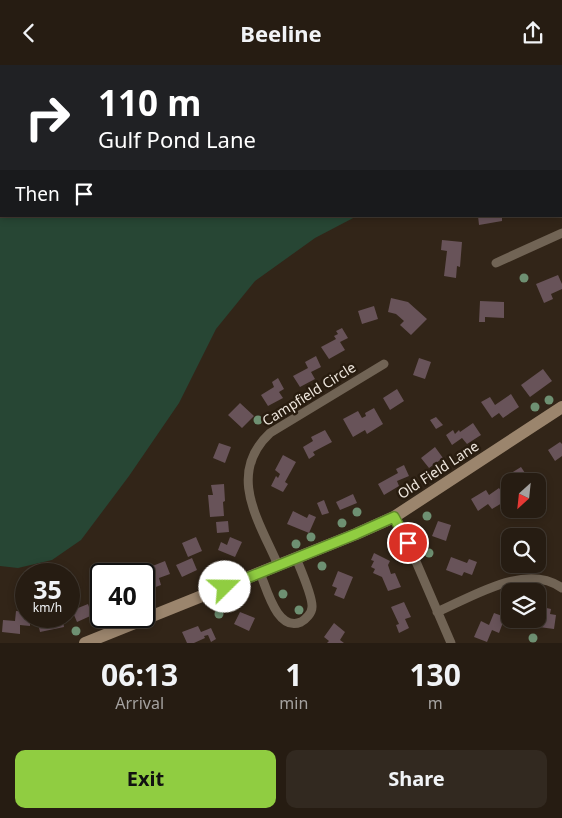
<!DOCTYPE html>
<html lang="en">
<head>
<meta charset="utf-8">
<style>
	body { margin:0; font-family:"Noto Sans",sans-serif; background:#322920; color:#f1f3f6; height:100vh; display:flex; flex-direction:column; font-size:19px; white-space:nowrap }
	* { box-sizing:border-box; margin:0 }
	p { font-size:16px; color:#a4a19f }
	.icon { flex:none; width:28px; height:28px; fill:none; stroke:currentColor; stroke-width:2; stroke-linecap:round; stroke-linejoin:round }
	.map { position:relative; height:578px; overflow:hidden }
	.drawer { display:flex; flex-direction:column; background:#261c12; flex:1 }
	.drawer>* { flex:none }
	.banner { position:absolute; left:0px; top:0px; width:562px; height:152px; box-shadow:0 2px 8px #0003,0 0 0 1px #423a32; background:#202124; color:#fff; overflow:hidden }
	.needle { width:32px; rotate:207deg }
	.controls { position:absolute; left:501px; top:408px; display:grid; gap:10px }
	.controls a { display:grid; place-items:center; width:45px; height:45px; border-radius:10px; background:#261c12; box-shadow:0 2px 8px #0003,0 0 0 1px #423a32; font-size:25px }
	.speed { position:absolute; left:15px; top:498px; display:flex; gap:10px; font-size:25px; font-weight:700; text-align:center }
	.speed>* { display:grid; place-content:center; width:65px; height:65px; border-radius:50%; background:#261c12; box-shadow:0 2px 8px #0003,0 0 0 1px #423a32; line-height:1 }
	.speed small { font-size:12px; font-weight:400 }
	.speed .limit { border:2px solid #111; border-radius:8px; background:#fff; color:#111 }
	.pin { position:absolute; display:grid; place-items:center; width:42px; height:42px; color:#fff; margin:-21px; border:2px solid #fff; border-radius:50%; box-shadow:0 1px 5px #0007 }
	.me { position:absolute; width:55px; margin:-28px; rotate:68deg; stroke-linejoin:round; filter:drop-shadow(0 0 4px #0008) }
	.turn { display:flex; align-items:center; gap:18px; height:105px; padding:0 15px; font-size:22px }
	.turn .icon { width:65px; height:65px; stroke-width:2.5 }
	.turn b { display:block; font-size:35px; line-height:42px }
	.then { display:flex; align-items:center; height:48px; padding:0 15px; background:#0003; gap:10px; font-size:19px }
	.eta { display:flex; justify-content:space-evenly; align-items:center; height:85px; text-align:center }
	.eta b { font-size:30px; font-weight:700; line-height:35px }
	.cta { display:flex; gap:10px; margin-top:auto; padding:10px 15px }
	.cta a { flex:1; height:58px; border-radius:10px; background:#90cd41; color:#111; font-size:20px; font-weight:700; line-height:58px; text-align:center }
	.cta a+a { background:#322920; color:#f1f3f6 }
	header { display:flex; justify-content:space-between; align-items:center; height:65px; padding:0 15px; background:#261c12; font-size:22px; font-weight:700 }
	.map>svg:first-child { display:block }
	.green { fill:#274634 }
	.building { fill:#685359 }
	.lines { fill:none; stroke-linecap:round; stroke-linejoin:round }
	.street { stroke:#716455; stroke-width:9 }
	.secondary { stroke:#9b856d; stroke-width:12 }
	.tree { fill:#6e9072 }
	.route-casing { stroke:#5e852a; stroke-width:12 }
	.route { stroke:#90cd41; stroke-width:9 }
	.labels { text-anchor:middle; stroke-width:5; stroke-linejoin:round; paint-order:stroke }
	.street-label { font-size:14px; fill:#eee6dd; stroke:#281c0f }
</style>
</head>
<body>
<header><svg class="icon" aria-label="back" viewBox="0 0 24 24"><path d="M15 5l-7 7 7 7"/></svg>Beeline<svg class="icon" aria-label="share" viewBox="0 0 24 24"><path d="M12 15V3M7 8l5-5 5 5M5 13v7h14v-7"/></svg></header>
<div class="map">
<svg width="562" height="578" viewBox="0 0 562 578">
	<rect width="100%" height="100%" fill="#322518"/>
	<path class="green" d="M0,0L438,1H1V151H357L315,173L255,216L216,264L179,338L129,411L81,475L52,495L18,503L0,501Z"/>
	<path class="building" d="M478,151H502V156L479,160Z
		M442,175L462,177L460,202L457,201L456,213L444,211L447,186L441,185Z
		M558,210L562,219V224L551,229L553,234L544,238L536,219Z
		M391,233L408,237L427,254L411,270L400,260L404,256L396,249L388,247Z
		M480,236L504,237V253L485,252V257H479Z
		M374,241L378,254L362,259L358,246Z
		M342,263L348,273L340,277L345,285L329,294L321,282L336,274L334,271L338,269L336,266Z
		M316,291L321,302L311,307L315,314L300,322L293,311L308,303L305,297Z
		M419,293L431,297L425,314L413,310Z
		M543,304L552,316L530,332L521,320Z
		M278,313L284,324L279,327L283,333L268,341L261,330L274,322L272,317Z
		M397,324L404,336L390,345L383,333Z
		M511,329L519,342L503,353L499,348L492,353L481,337L490,332L495,340Z
		M240,338L254,351L242,363L228,350Z
		M374,343L383,359L367,369L365,365L353,372L343,354L358,346L362,353L366,351L365,348Z
		M436,352L443,360L436,364L430,355Z
		M473,358L481,370L467,379L462,373L452,380L446,370L453,365L455,369L459,365L460,367Z
		M325,365L332,377L313,387L315,390L309,394L303,382L313,376L311,372Z
		M560,377L562,379V391L555,396L548,385Z
		M219,378L231,382L225,398L213,393Z
		M435,382L443,393L429,403L421,393Z
		M283,390L296,397L285,417L288,419L283,427L271,421L276,411L278,413L280,409L275,405Z
		M404,400L409,411L397,416L399,421L384,430L378,419L398,408L396,404Z
		M521,402L529,414L525,416H512L508,410Z
		M224,419L225,436L223,437L224,451L210,452L208,430H213L211,420Z
		M499,423L507,435L492,444L488,439L478,446L471,434L486,425L489,430Z
		M353,429L357,438L340,445L336,437Z
		M324,435L329,448L322,450L317,438Z
		M293,446L307,453L309,449L316,452L309,468L287,459Z
		M228,456L229,467L217,468L216,457Z
		M438,456L451,460L446,476L432,471Z
		M196,472L202,486L188,492L182,478Z
		M230,472L242,477L235,492L218,485L221,477L227,480Z
		M374,488L390,496L388,500L391,509L395,508L401,522L388,526L382,512L373,508L375,504L371,502L374,496L371,495Z
		M451,492L467,498L469,494L477,497L472,510L464,507L462,511L446,505Z
		M192,493L197,505L182,512L176,500Z
		M165,496L170,509L159,513L161,520L145,526L144,513L148,511L145,504Z
		M338,506L353,512L344,534L334,530L337,523L332,521Z
		M75,536L78,543L88,539L90,545L95,543L97,548L77,557L69,538Z
		M404,537L411,552L405,554L409,563L399,568L396,560L399,559L391,542Z
		M538,541L551,544L550,549L556,550L554,564L539,562L540,555L538,554Z
		M16,546L26,547V551H30V561L20,560V569L2,567L3,555L15,556Z
		M240,547L255,553L249,566L234,559Z
		M494,548L505,552L499,568L492,565L487,577L474,572L481,556L489,560Z
		M51,551H62L64,562L40,567L37,554Z
		M334,558L345,567L340,575L344,578H327L329,576L324,572Z
		M198,561L201,567L211,563L216,574L211,577L208,570L204,571L205,573L194,578H187L182,567Z"/>
	<g class="lines">
		<path class="street" d="M561,81L562,83
			M496,198L562,168
			M394,452L408,478L451,578
			M278,500C259,456 226,409 270,368L384,299
			M260,508C267,524 277,567 301,557C306,554 312,548 312,542C313,532 300,503 296,493
			M437,547C472,532 526,497 562,523"/>
		<path class="secondary" d="M85,578L356,469L394,452L562,342"/>
	</g>
	<g class="tree">
		<circle cx="524" cy="213" r="4.5"/>
		<circle cx="549" cy="335" r="4.5"/>
		<circle cx="535" cy="342" r="4.5"/>
		<circle cx="258" cy="355" r="4.5"/>
		<circle cx="357" cy="447" r="4.5"/>
		<circle cx="427" cy="451" r="4.5"/>
		<circle cx="342" cy="458" r="4.5"/>
		<circle cx="311" cy="472" r="4.5"/>
		<circle cx="296" cy="479" r="4.5"/>
		<circle cx="429" cy="488" r="4.5"/>
		<circle cx="322" cy="501" r="4.5"/>
		<circle cx="283" cy="529" r="4.5"/>
		<circle cx="299" cy="545" r="4.5"/>
		<circle cx="219" cy="549" r="4.5"/>
		<circle cx="76" cy="566" r="4.5"/>
		<circle cx="533" cy="573" r="4.5"/>
	</g>
	<g class="lines">
		<g class="route-casing">
			<path id="route" d="M225,522L356,469L394,452L408,478"/>
		</g>
		<use href="#route" class="route"/>
	</g>
	<g class="labels">
		<g class="street-label">
			<text transform="translate(309 329) rotate(-32)" y="5">Campfield Circle</text>
			<text transform="translate(438 405) rotate(-33)" y="5">Old Field Lane</text>
		</g>
	</g>
</svg>
<div class="controls">
<a><svg class="needle" viewBox="-14 -14 28 28"><path d="M0-13l5 13h-10z" fill="#e53935"/><path d="M0 13l5-13h-10z" fill="#a4a19f"/></svg></a>
<a><svg class="icon" aria-label="search" viewBox="0 0 24 24"><circle cx="10" cy="10" r="6"/><path d="M15 15l6 6"/></svg></a>
<a><svg class="icon" aria-label="layers" viewBox="0 0 24 24"><path d="M12 4l9 5-9 5-9-5zM3 14l9 5 9-5"/></svg></a>
</div>
<div class="speed"><div>35<small>km/h</small></div><div class="limit">40</div></div>
<div class="pin" style="left:408px;top:478px;background:#d93025"><svg class="icon" aria-label="arrive" viewBox="0 0 24 24"><path d="M6 21V4h12l-3 4 3 4H6"/></svg></div>
<svg class="me" style="left:225px;top:522px" viewBox="-20 -20 40 40"><circle r="19" fill="#fff"/><path d="M0-13L10 11 0 6-10 11z" fill="#90cd41"/></svg>
<div class="banner">
<div class="turn"><svg class="icon" aria-label="right" viewBox="0 0 24 24"><path d="M7 20v-9h11M14 6l5 5-5 5"/></svg><div><b>110 m</b>Gulf Pond Lane</div></div>
<div class="then">Then<svg class="icon" aria-label="arrive" viewBox="0 0 24 24"><path d="M6 21V4h12l-3 4 3 4H6"/></svg></div>
</div>
</div>
<section class="drawer">
<div class="eta">
<div><b>06:13</b><p>Arrival</p></div>
<div><b>1</b><p>min</p></div>
<div><b>130</b><p>m</p></div>
</div>
<div class="cta"><a>Exit</a><a>Share</a></div>
</section>
</body>
</html>
